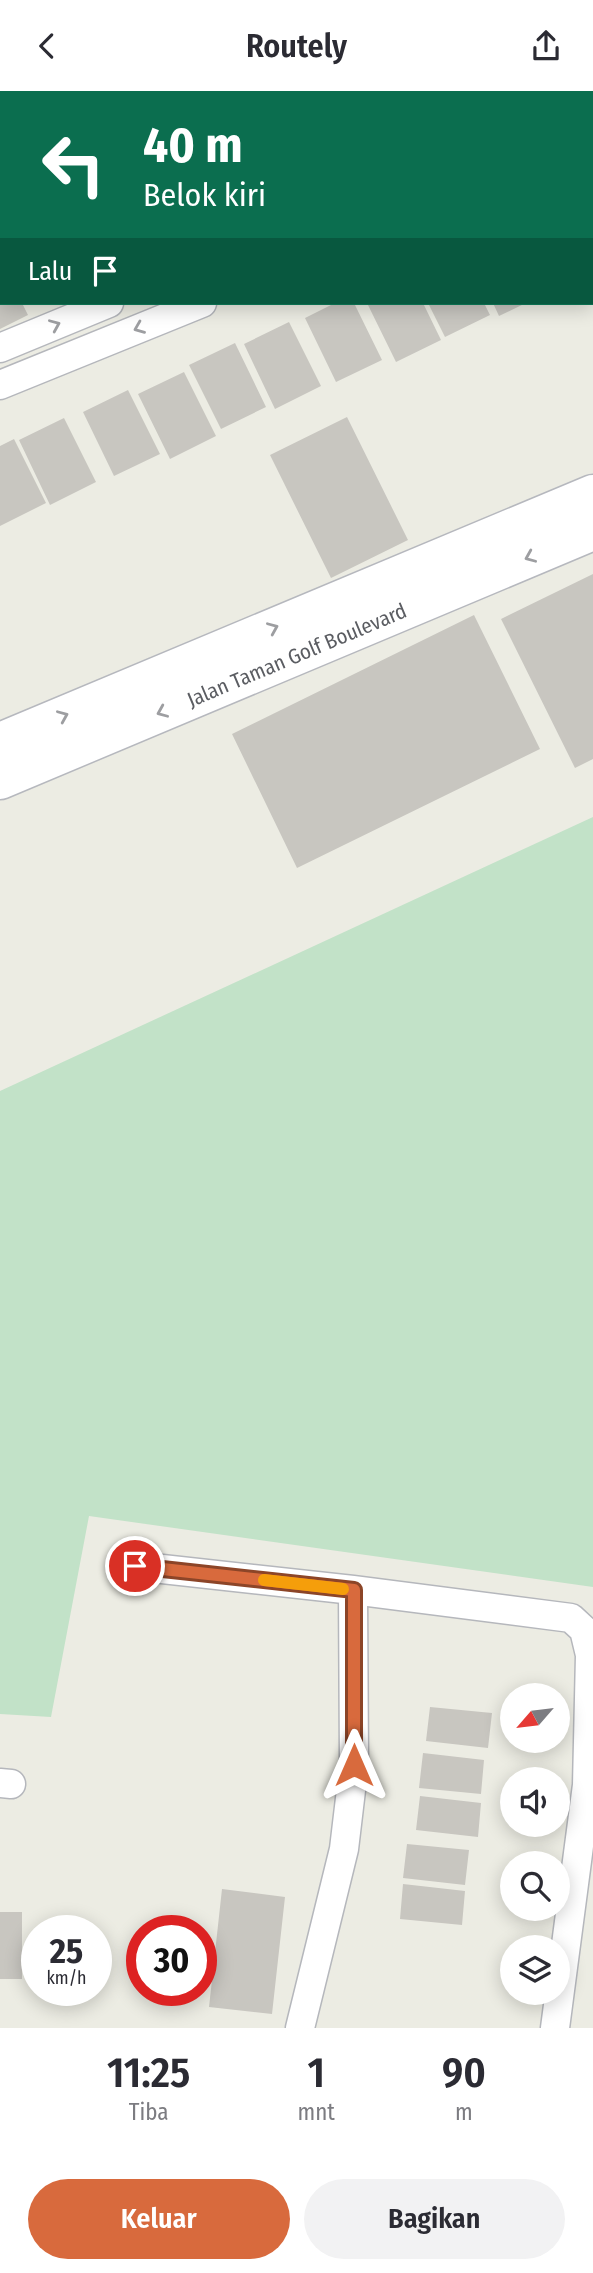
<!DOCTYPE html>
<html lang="id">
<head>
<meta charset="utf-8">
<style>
	body { margin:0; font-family:"Fira Sans Condensed",sans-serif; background:#f2f2f3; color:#2b2b33; height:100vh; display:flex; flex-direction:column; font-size:26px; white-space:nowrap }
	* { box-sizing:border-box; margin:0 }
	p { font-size:23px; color:#7c7c81 }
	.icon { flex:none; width:38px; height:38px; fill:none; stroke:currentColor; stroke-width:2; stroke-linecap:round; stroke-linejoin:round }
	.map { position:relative; height:1937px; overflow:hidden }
	.details { display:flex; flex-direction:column; background:#fff; flex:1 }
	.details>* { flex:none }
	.top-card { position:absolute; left:0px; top:0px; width:593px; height:214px; box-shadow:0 4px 18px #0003; background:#0b6e4f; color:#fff; overflow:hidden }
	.needle { width:46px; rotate:242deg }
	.fabs { position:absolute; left:500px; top:1592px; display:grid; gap:14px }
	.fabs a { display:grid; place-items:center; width:70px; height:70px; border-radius:50%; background:#fff; box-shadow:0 4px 18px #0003; font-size:35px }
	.speed { position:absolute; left:21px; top:1824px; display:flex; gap:14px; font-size:35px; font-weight:700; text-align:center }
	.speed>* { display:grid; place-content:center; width:91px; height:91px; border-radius:50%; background:#fff; box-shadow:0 4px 18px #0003; line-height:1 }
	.speed small { font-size:18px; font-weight:400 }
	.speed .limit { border:10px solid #d22; background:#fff; color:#111 }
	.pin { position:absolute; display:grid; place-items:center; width:60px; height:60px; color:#fff; margin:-30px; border:4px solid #fff; border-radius:50%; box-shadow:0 2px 7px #0007 }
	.me { position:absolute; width:77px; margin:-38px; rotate:0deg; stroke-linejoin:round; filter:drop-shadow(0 0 5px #0008) }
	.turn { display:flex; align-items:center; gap:24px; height:147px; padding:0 28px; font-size:32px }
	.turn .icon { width:91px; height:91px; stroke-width:2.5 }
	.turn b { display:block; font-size:49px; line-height:60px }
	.then { display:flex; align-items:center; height:66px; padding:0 28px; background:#0003; gap:14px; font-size:26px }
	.eta { display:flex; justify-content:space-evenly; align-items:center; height:119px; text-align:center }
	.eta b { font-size:42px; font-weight:600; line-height:49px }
	.button { display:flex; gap:14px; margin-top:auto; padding:14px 28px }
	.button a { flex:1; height:80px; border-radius:42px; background:#d86a3d; color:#fff; font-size:28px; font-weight:600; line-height:80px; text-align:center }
	.button a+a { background:#f2f2f3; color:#2b2b33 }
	header { display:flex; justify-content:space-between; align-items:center; height:91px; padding:0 28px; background:#fff; font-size:32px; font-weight:600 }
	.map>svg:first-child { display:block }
	.green { fill:#c2e2c8 }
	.building { fill:#c8c6c0 }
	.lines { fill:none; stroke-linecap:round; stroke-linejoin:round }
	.street-casing { stroke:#b5b7bc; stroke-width:31 }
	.secondary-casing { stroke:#b6b8be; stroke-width:41 }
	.street { stroke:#fff; stroke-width:28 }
	.secondary { stroke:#fff; stroke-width:38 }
	.oneway { stroke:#9d9ea1 }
	.route-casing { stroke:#8c4528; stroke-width:18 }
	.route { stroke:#d86a3d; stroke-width:12 }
	.slow { stroke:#f59e0b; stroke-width:12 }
	.labels { text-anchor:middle; stroke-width:6; stroke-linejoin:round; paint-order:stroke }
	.street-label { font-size:21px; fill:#5b5d62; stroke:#fff }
</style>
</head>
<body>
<header><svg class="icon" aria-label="back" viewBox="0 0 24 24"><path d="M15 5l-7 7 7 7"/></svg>Routely<svg class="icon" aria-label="share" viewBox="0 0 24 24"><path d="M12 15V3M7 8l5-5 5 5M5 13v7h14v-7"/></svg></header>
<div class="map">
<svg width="593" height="1937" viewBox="0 0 593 1937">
	<rect width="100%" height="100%" fill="#ecece3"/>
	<path class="green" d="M593,726V1496L89,1425L51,1626L0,1623V1000Z"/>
	<path class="building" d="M0,212H22L28,224L0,238Z
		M335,212H354L382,269L336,291L305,227Z
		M367,212H423L441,249L396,271Z
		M428,212H484L490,224L445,246Z
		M493,212H526L499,225Z
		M289,231L321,295L275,318L244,253Z
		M235,252L266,316L221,338L189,274Z
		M184,281L216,345L170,368L138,303Z
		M128,299L160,363L114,385L83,321Z
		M347,326L408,449L331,487L270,364Z
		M64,327L96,391L50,414L19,349Z
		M14,348L46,412L0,435V355Z
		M593,483V668L575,677L501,528Z
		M474,524L540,658L297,777L232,643Z
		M430,1616L492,1622L488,1657L426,1650Z
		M423,1662L484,1669L481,1703L419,1697Z
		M420,1705L481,1712L478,1746L416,1739Z
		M407,1753L469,1759L465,1794L403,1787Z
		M403,1793L465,1800L462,1834L400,1828Z
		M222,1798L285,1806L272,1923L209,1916Z
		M0,1821H22V1888H0Z"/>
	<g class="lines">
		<g class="street-casing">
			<path id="street" d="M340,0L341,2
				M376,0V2
				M55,2L59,0
				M588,2L589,0
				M0,26L2,25
				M592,45H593
				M0,257L109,212
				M0,294L202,212
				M135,1475L353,1499L571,1527L584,1539L590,1564L587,1694L555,1937
				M0,1692L11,1693
				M300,1937L344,1758L354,1674L353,1499"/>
		</g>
		<g class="secondary-casing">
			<g id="secondary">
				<path d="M0,651L593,403"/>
				<path id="s1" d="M0,689L593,440"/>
			</g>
		</g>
		<use href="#street" class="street"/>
		<use href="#secondary" class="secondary"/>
	</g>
	<defs><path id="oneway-chevron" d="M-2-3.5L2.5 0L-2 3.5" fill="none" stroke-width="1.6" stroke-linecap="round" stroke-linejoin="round" transform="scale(1.75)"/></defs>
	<g class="oneway">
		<use href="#oneway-chevron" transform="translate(55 234) rotate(-23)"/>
		<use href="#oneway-chevron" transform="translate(139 237) rotate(158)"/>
		<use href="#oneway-chevron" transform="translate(530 466) rotate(157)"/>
		<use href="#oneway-chevron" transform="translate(273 537) rotate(-23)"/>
		<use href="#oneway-chevron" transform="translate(162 621) rotate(157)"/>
		<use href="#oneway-chevron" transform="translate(63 625) rotate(-23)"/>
	</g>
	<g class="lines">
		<g class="route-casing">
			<path id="route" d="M135,1475L354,1499V1674"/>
		</g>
		<use href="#route" class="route"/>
		<path class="slow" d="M264,1489L343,1498"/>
	</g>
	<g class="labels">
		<g class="street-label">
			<text dy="7" stroke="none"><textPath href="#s1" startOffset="322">Jalan Taman Golf Boulevard</textPath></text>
		</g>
	</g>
</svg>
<div class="fabs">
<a><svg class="needle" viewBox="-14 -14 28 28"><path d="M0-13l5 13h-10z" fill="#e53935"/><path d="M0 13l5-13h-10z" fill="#7c7c81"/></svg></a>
<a><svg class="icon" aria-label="sound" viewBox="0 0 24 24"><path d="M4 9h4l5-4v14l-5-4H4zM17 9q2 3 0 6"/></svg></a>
<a><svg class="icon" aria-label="search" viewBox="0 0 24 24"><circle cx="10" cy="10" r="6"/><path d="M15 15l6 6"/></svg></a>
<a><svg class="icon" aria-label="layers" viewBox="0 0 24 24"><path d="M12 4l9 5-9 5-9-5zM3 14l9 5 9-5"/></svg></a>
</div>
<div class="speed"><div>25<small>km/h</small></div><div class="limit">30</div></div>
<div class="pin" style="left:135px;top:1475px;background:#d93025"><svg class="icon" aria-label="arrive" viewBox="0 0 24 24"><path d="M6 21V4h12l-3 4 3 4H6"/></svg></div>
<svg class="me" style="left:354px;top:1674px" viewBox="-20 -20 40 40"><path d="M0-17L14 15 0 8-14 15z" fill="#d86a3d" stroke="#fff" stroke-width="4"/></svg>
<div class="top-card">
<div class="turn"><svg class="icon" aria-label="left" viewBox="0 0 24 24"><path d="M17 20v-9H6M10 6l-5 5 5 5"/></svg><div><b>40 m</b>Belok kiri</div></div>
<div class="then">Lalu<svg class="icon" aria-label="arrive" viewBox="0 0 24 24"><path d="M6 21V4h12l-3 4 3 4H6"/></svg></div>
</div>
</div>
<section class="details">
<div class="eta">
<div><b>11:25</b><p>Tiba</p></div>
<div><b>1</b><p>mnt</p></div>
<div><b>90</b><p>m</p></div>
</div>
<div class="button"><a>Keluar</a><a>Bagikan</a></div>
</section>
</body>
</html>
